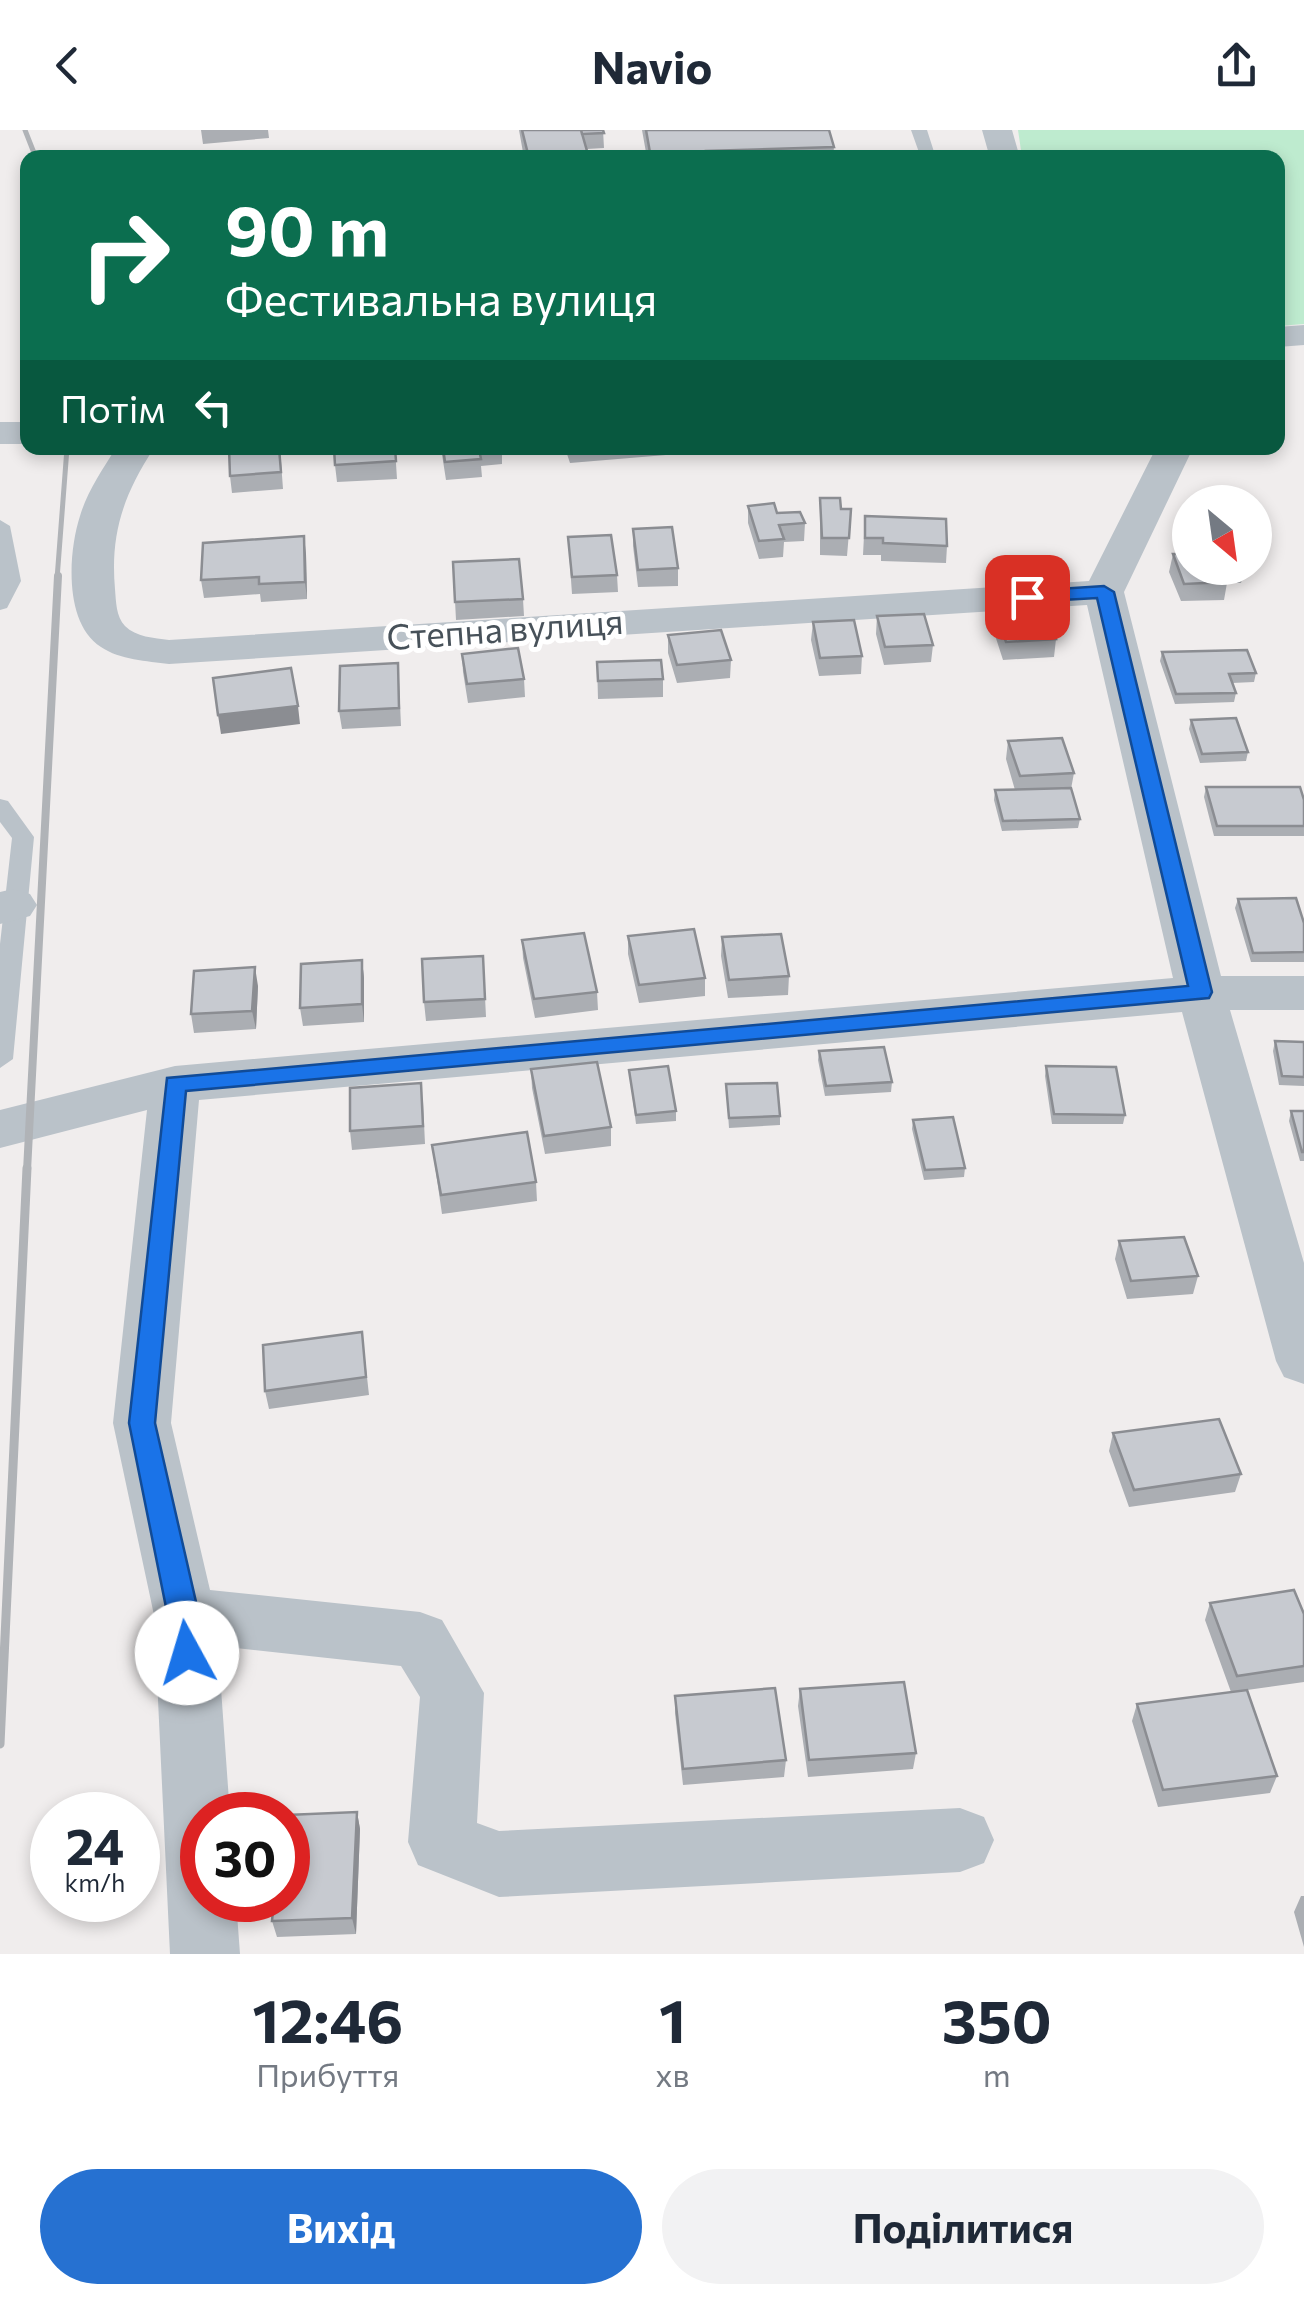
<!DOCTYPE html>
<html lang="uk">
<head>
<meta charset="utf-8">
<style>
	body { margin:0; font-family:Commissioner,sans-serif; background:#f2f2f3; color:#1f2937; height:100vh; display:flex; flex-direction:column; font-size:38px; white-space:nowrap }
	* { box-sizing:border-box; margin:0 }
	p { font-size:32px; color:#747a83 }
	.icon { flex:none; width:55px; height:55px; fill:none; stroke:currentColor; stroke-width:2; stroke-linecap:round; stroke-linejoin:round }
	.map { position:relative; height:1824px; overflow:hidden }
	.sheet { display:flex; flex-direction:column; background:#fff; flex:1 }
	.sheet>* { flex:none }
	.hud { position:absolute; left:20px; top:20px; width:1265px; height:305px; border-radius:20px; box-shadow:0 5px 15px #0003; background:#0b6e4f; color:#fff; overflow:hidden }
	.needle { width:65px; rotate:151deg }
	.controls { position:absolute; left:1172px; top:355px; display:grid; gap:20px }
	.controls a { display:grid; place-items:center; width:100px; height:100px; border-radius:50%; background:#fff; box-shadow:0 5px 15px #0003; font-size:50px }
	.speed { position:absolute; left:30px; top:1662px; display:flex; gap:20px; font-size:50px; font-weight:700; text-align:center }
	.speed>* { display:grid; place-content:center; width:130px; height:130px; border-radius:50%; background:#fff; box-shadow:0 5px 15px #0003; line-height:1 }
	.speed small { font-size:25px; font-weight:400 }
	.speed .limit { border:15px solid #d22; background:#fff; color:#111 }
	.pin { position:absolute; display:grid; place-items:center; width:85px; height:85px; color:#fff; margin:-42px; border-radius:20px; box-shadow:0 5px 15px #0006 }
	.me { position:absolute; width:110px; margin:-55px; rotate:354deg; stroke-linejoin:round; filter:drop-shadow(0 0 8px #0008) }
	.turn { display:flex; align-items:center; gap:35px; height:210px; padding:0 40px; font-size:45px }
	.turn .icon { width:130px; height:130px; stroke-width:2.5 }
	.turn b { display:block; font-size:70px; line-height:85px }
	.then { display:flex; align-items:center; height:95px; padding:0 40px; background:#0003; gap:20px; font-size:38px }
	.eta { display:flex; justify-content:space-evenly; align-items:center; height:170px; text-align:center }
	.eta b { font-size:60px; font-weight:700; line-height:70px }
	.cta { display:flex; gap:20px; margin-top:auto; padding:20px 40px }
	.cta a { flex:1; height:115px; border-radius:60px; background:#2671d1; color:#fff; font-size:40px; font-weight:700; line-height:115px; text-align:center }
	.cta a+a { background:#f2f2f3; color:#1f2937 }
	header { display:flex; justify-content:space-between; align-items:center; height:130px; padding:0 40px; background:#fff; font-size:45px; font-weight:700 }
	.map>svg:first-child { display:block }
	.green { fill:#beebcf }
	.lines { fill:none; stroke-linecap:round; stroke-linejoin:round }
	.lane { fill:#bac2c9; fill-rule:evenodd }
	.street { fill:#bac2c9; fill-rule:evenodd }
	.rail-far2 { stroke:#b0b3b7; stroke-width:5 }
	.rail-far1 { stroke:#b0b3b7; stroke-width:8 }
	.rail { stroke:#b0b3b7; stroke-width:9 }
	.wall { fill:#abaeb3 }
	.shaded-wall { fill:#8b8d92 }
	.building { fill:#c7cad0; stroke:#8b8d92; stroke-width:2.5 }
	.route { fill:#1a73e8; stroke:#114b97; stroke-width:2.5 }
	.labels { text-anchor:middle; stroke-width:10; stroke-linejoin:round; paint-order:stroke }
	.street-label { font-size:35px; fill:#475159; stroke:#fff }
</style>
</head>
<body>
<header><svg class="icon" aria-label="back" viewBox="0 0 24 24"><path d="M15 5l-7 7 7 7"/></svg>Navio<svg class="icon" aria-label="share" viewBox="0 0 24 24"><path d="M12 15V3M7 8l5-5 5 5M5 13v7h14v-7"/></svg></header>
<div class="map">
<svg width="1304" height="1824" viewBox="0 0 1304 1824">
	<rect width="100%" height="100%" fill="#f0eded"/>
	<path class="green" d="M1018,0H1304V194L1278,196V28L1022,27Z"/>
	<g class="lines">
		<path class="lane" d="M911,0H927L936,28H921Z
			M0,390L10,396L21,451L7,478L0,480Z
			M0,669L8,671L34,707L13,929L0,938V814L12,708L0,692Z"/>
		<path class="street" d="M982,0H1012L1020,28H990Z
			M1304,195V215L1278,217V197Z
			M0,292H28V314H0Z
			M116,318H154C124,364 110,403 115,459C116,471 116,487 125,496C136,507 154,508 169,510L1089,451L1156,318H1193L1124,462L1221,846H1304V880H1230L1304,1133V1254L1284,1247L1276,1231L1182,882L199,970L171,1293L210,1460L420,1482L442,1490L484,1563L477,1693L499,1701L960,1678L984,1687L994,1710L984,1733L960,1742L499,1767L418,1735L408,1712L420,1567L401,1536L218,1516L230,1685H202V1770H236L240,1824H170L154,1485L113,1293L147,980L0,1018V980L175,936L1173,848L1087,475L169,534C147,531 120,530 101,517C64,494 68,423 80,386C87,362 102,340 116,318Z
			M13,759L30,764L37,775L30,786L0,794V762Z"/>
		<path class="rail-far2" d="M25,0L36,28
			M57,449L67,318"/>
		<path class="rail-far1" d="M27,1041L58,446"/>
		<path class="rail" d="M0,1614L27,1038"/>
	</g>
	<path class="wall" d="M201,0H268L269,8L203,14Z
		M519,0H603L604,18L587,19L589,28H524Z
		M642,0H829L834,17L833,28H647Z
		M280,318L283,359L232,363L230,346Z
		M395,318L397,349L337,352L335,335Z
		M441,318H502V334L481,336L482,347L446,350Z
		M565,318H666V325L570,333Z
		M674,318H711L675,321Z
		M820,368L841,379H851L847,426L820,425Z
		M748,376L777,383L805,393L804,411L784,412L783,427L759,429L748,393Z
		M865,386L947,416L946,433L881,431V425H863Z
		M633,399L678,438V456L638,457L633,416Z
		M568,407L617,445L618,462L572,464Z
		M1188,410H1190V438H1245L1241,453H1227L1224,470L1181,471L1169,442L1173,424H1185Z
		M306,424L307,469L261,472L260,464L204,468L201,450Z
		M453,432L523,469L524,486L456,490Z
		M995,481L1056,509L1054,527L1003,530L993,499Z
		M877,486L933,515L931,532L884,535L876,504Z
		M813,492L862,526L861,544L819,546L811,510Z
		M668,505L731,530L730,548L677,553L668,523Z
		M1162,522L1256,543L1254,552L1232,553L1236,563L1234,572L1175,574L1160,531Z
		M462,524L524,549L525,567L468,573L463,542Z
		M597,532L663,549V567L598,569Z
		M399,551L401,596L342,599L339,581Z
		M1191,590L1248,622L1246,631L1200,633L1189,599Z
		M1008,611L1074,643L1071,659L1080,689L1078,698L1002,701L994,670L995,660H1015L1006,629Z
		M1206,657L1304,670V706H1214L1204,667Z
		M1238,769L1304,793V832H1251L1235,778Z
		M628,806L705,848V866L639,873L628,824Z
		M722,807L789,846L788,865L728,868L721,826Z
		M522,810L597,862L598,880L535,888L523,828Z
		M483,826L486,887L426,891L424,872Z
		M362,830L364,848V892L303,896L300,878Z
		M258,856L256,899L194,903L191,884Z
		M1275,911L1304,912V956L1279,955L1273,921Z
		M819,921L892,952L891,962L825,966L818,930Z
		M1046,936L1125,985L1123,994H1052L1045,946Z
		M531,939L611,997V1016L545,1024L532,958Z
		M629,940L676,981V991L636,994Z
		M726,954L780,986V995L729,998Z
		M423,971L425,1014L352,1020L350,1001Z
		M1291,981H1304V1031H1300L1289,991Z
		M913,990L965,1038L964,1047L924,1050L912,999Z
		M432,1015L536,1052L537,1071L442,1084Z
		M1119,1111L1198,1146L1193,1164L1127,1169L1115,1129Z
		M364,1220L369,1265L269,1279L265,1261Z
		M1113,1303L1241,1344L1235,1362L1129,1377L1109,1321Z
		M1210,1473L1304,1484V1552L1247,1560L1277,1646L1270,1663L1158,1677L1132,1591L1137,1574L1231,1562L1205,1490Z
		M800,1559L916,1623L913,1639L808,1647L798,1576Z
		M675,1566L786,1630L784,1647L683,1655L675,1583Z
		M357,1682L360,1699L356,1804L277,1807L272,1791Z
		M1301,1766H1304V1817L1294,1782Z"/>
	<path class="shaded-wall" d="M304,406L306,424L307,469L305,452Z
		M298,576L300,594L221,604L218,585Z
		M362,830L364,848V892L362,874Z
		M255,837L258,856L256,899L252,881Z
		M357,1682L360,1699L356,1804L352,1788Z"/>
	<path class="building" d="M522,0H581L589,28H529Z
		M581,0H603L604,3L582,4Z
		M646,0H829L834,17L706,21L707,28H651Z
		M229,318H279L281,342L230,346Z
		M334,318H395L396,331L335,335Z
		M443,318H498L479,319L481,329L445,332Z
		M820,368H840L841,379H851L849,408H822Z
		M774,373L777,383L800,382L805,393L779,395L784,409L759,411L748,376Z
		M865,386L946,389L947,416L883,413V408H865Z
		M672,397L678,438L638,440L633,399Z
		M611,405L617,445L572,447L568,407Z
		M304,406L305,452L259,454V447L201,450L203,413Z
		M1173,424H1190V438H1221L1227,452L1184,454Z
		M519,429L523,469L455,472L453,432Z
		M1046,479L1056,509L1006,512L995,481Z
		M924,484L933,515L885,517L877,486Z
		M854,490L862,526L820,528L813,492Z
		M721,500L731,530L677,535L668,505Z
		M518,518L524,549L467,554L462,524Z
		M1247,520L1256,543L1229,544L1236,563L1176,564L1162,522Z
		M661,530L663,549L598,551L597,532Z
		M398,533L399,578L339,581L340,536Z
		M291,538L298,576L218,585L213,548Z
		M1236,588L1248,622L1202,624L1191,590Z
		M1062,608L1074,643L1020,646L1008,611Z
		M1206,657H1300L1304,670V696H1217Z
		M1071,658L1080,689L1003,691L995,660Z
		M1296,768L1304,793V822L1253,823L1238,769Z
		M694,799L705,848L639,855L628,806Z
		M584,803L597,862L534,869L522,810Z
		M781,804L789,846L729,850L722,807Z
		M483,826L485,869L424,872L422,829Z
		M362,830V874L300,878L301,834Z
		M255,837L252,881L191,884L194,841Z
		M1275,911L1304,912V947L1282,946Z
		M884,917L892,952L826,956L819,921Z
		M597,932L611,997L544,1006L531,939Z
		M668,936L676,981L636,985L629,940Z
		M1046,936L1116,937L1125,985L1054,984Z
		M421,953L423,996L350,1001V958Z
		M777,953L780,986L729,988L726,954Z
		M1291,981H1304V1022H1302Z
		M953,987L965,1038L925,1040L913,990Z
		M527,1002L536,1052L441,1065L432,1015Z
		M1184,1107L1198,1146L1131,1151L1119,1111Z
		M362,1202L366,1247L265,1261L263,1215Z
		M1219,1289L1241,1344L1134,1360L1113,1303Z
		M1294,1460L1304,1484V1536L1237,1546L1210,1473Z
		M904,1552L916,1623L809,1630L800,1559Z
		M775,1558L786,1630L683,1639L675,1566Z
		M1247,1560L1277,1646L1163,1660L1137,1574Z
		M357,1682L352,1788L272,1791L274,1770H288V1685H286Z"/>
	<path class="route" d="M1104,456L1114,462L1212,862L1209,868L186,961L155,1293L199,1485L202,1523L197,1532L187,1536L177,1532L129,1293L167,948L1188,856L1097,468L1027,472L1018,467L1027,461Z"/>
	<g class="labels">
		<g class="street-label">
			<text transform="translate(505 500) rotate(-4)" y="12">Степна вулиця</text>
		</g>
	</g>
</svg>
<div class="controls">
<a><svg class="needle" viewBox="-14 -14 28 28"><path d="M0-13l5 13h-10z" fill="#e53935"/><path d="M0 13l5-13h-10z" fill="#747a83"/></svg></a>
</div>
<div class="speed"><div>24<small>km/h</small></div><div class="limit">30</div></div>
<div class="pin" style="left:1027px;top:467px;background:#d93025"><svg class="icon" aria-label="arrive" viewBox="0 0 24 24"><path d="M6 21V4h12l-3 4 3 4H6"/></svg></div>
<svg class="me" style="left:187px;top:1523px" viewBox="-20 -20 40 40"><circle r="19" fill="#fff"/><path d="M0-13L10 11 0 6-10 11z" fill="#1a73e8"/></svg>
<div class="hud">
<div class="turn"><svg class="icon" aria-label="right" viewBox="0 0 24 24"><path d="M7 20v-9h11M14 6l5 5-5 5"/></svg><div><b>90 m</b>Фестивальна вулиця</div></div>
<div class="then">Потім<svg class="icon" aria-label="left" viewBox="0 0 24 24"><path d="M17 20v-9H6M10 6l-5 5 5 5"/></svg></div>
</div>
</div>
<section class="sheet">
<div class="eta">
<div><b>12:46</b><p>Прибуття</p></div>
<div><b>1</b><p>хв</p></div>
<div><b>350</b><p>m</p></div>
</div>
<div class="cta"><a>Вихід</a><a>Поділитися</a></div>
</section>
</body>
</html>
